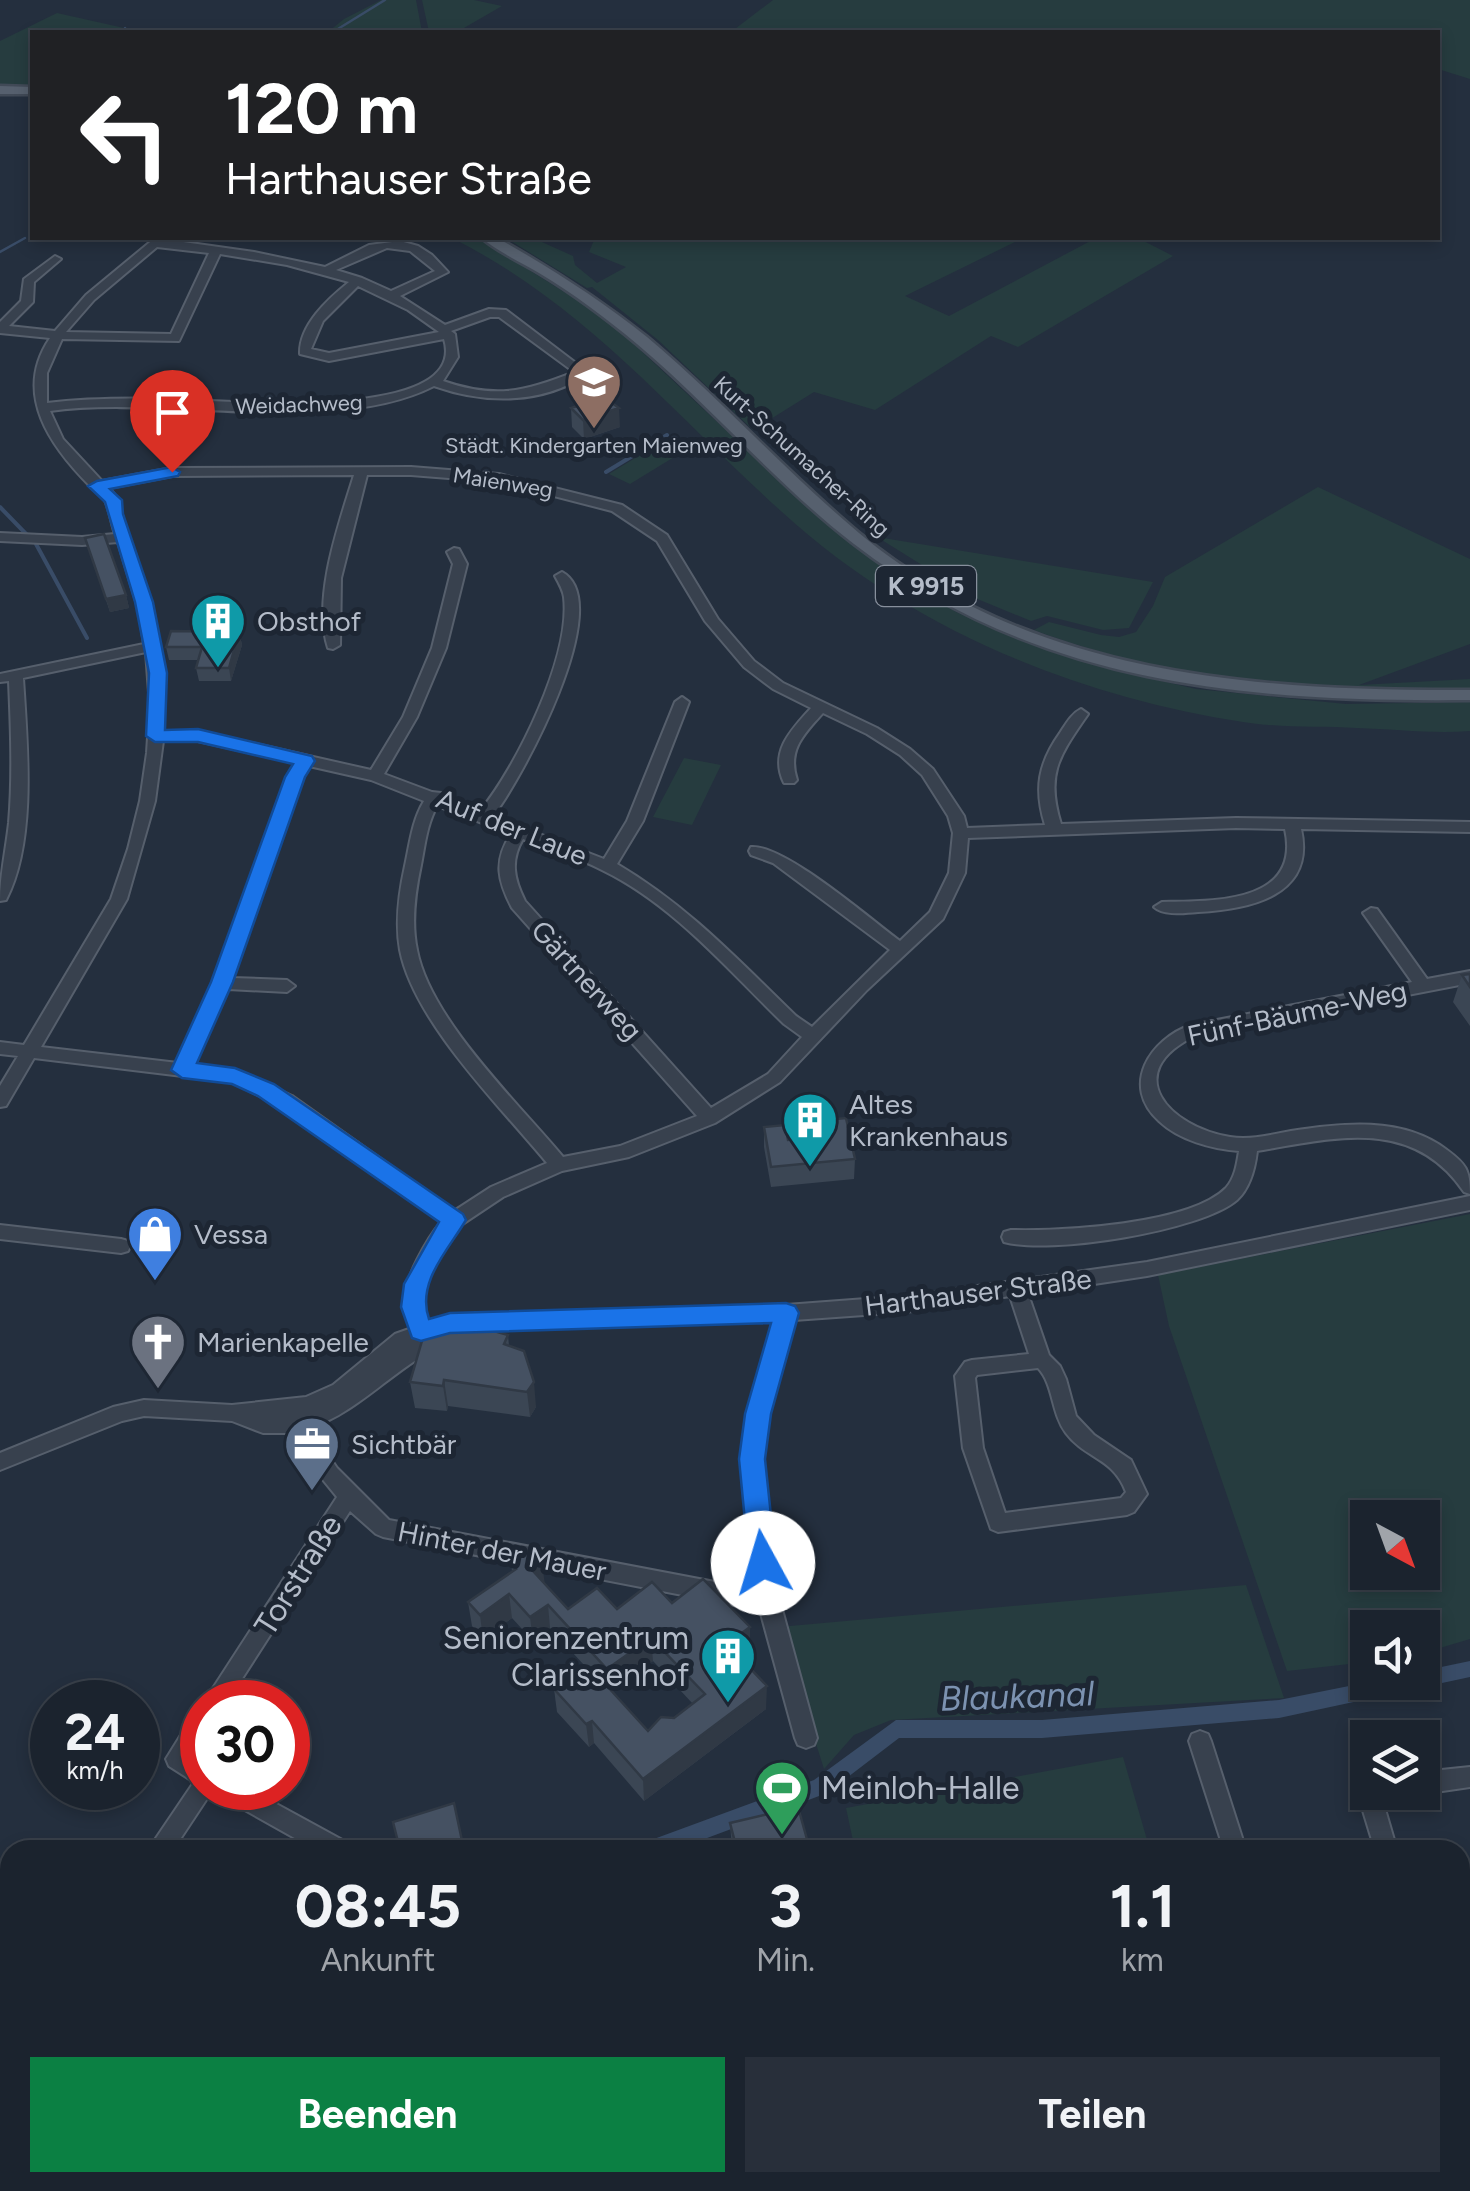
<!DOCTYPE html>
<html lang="de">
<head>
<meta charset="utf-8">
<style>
	body { margin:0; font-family:Figtree,sans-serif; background:#282f3a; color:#f1f3f6; height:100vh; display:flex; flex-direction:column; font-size:38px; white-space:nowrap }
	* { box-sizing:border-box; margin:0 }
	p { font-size:32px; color:#a0a4aa }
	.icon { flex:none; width:55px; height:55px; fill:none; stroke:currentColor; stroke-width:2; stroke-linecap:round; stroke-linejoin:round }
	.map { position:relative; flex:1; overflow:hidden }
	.panel { position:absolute; left:0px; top:1840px; width:1470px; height:352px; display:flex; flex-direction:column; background:#1b232e; border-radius:30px 30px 0 0; box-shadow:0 5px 15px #0003,0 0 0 2px #39404a }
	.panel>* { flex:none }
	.guide { position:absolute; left:30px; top:30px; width:1410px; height:210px; border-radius:0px; box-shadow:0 5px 15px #0003,0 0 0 2px #39404a; background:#202124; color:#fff; overflow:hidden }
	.needle { width:65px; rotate:139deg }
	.fabs { position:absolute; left:1350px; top:1500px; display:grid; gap:20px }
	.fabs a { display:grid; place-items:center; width:90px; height:90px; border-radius:0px; background:#1b232e; box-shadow:0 5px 15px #0003,0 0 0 2px #39404a; font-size:50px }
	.speed { position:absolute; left:30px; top:1680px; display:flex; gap:20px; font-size:50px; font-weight:700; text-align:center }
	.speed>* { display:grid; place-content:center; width:130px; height:130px; border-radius:50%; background:#1b232e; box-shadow:0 5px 15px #0003,0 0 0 2px #39404a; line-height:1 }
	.speed small { font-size:25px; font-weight:400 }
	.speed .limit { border:15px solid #d22; background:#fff; color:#111 }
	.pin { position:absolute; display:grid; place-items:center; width:85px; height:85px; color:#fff; margin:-102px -42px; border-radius:50% 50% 50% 0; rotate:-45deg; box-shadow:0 0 10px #0007 }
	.pin .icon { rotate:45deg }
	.me { position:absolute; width:110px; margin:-55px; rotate:354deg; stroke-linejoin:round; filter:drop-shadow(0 0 8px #0008) }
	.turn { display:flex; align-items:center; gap:35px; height:210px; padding:0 30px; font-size:45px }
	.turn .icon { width:130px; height:130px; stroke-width:2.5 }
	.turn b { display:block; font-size:70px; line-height:85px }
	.eta { display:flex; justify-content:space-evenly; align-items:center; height:170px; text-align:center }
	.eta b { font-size:60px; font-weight:700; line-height:70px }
	.primary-button { display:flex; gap:20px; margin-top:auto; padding:20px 30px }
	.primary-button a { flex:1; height:115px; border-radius:0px; background:#0b8043; color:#fff; font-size:40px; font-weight:700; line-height:115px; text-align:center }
	.primary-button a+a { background:#282f3a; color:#f1f3f6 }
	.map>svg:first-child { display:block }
	.green { fill:#263c3f; fill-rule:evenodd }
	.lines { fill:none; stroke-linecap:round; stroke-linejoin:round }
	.stream-far1 { stroke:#394c67; stroke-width:2.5 }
	.stream { stroke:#394c67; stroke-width:4 }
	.canal { fill:#394c67; fill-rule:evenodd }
	.minor-casing { stroke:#565f6c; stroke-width:4 }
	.major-casing { stroke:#414a57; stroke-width:5 }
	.minor { fill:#38414e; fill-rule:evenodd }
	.major { fill:#56606e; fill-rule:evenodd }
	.wall { fill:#3b4654; fill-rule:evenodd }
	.shaded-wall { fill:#303945 }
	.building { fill:#455162; stroke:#303945; stroke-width:2.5 }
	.route { fill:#1a73e8; stroke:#114b97; stroke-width:2.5 }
	.labels { text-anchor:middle; stroke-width:10; stroke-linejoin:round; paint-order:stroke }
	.far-street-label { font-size:22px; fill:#b4bcc9; stroke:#1d2633 }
	.far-poi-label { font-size:22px; fill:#b4bcc9; stroke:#1d2633 }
	.shield { fill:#1d2633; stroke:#878f9c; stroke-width:2.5 }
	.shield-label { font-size:25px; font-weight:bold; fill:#b4bcc9 }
	.poi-label { font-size:28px; fill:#b4bcc9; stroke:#1d2633; text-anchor:start }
	.street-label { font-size:28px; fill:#b4bcc9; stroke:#1d2633 }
	.near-street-label { font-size:32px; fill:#b4bcc9; stroke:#1d2633 }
	.near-poi-label { font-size:32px; fill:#b4bcc9; stroke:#1d2633; text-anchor:end }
	.near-water-label { font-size:35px; font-style:italic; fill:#7c92b1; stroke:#1d2633 }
</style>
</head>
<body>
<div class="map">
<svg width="1470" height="2191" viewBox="0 0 1470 2191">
	<rect width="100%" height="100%" fill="#242f3e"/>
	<path class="green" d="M381,0H416L422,32H328L344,19Z
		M422,0H474L502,6L457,32H429Z
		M773,0H1470V79L1438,69V32H731Z
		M57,13L142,32H32V89L0,87V41Z
		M452,238H478L606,318L789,489L870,556L956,612L1010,635L1107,668L1196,689L1346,704L1470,702V731C1433,734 1394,729 1357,728C1320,726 1280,728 1243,722C1076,697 907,627 782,512C672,413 587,306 452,238Z
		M506,238H533L573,256L575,265L597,283L626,267L589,252L595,238H1023L905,296L949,316L1096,238H1138L1173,256L1018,347L991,336L875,410L814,392L753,430L658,340L592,287L587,288Z
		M663,441L684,451L630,484L609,474Z
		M1318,487L1470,559V644L1359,685L1470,679V688C1320,692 1177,684 1034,630L1049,622L1101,635L1119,637L1136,632L1153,606L1165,577Z
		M877,537L1153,582L1129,628L1103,630L1047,616L1031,621L975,598Z
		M684,758L721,765L692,825L653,817Z
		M1470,1214V1639L1423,1653L1422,1628H1368L1367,1662L1287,1671L1169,1326L1158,1275ZM1368,1518H1422V1572H1368Z
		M1246,1585L1284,1698L891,1720L854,1735L824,1769L779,1627Z
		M1123,1757L1150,1850H855L846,1808Z"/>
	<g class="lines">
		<path class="stream-far1" d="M125,28L127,32
			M333,32L385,0
			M0,252L25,238"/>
		<path class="stream" d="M606,472L667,435
			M0,507L29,537
			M36,544L87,638"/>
		<path class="canal" d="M1470,1661V1677L1279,1718L1042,1738H899L827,1793L675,1850H640L643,1843L814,1780L896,1720H1042L1279,1700L1369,1682H1422V1671Z
			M337,2182H359L356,2191H334Z"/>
		<g class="minor-casing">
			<path id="minor" d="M155,238L254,252L325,267L369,245L400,241L418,246L432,255L448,272L400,296L445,325L489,309L506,310L589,373C543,405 485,404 434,386C334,437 164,395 50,411L63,439L102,481L172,468L411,467L499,474L622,505L667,535L718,619L754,661L783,683L877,728L910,749L933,769L964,816L967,828L1045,825C1034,789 1038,764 1060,733C1066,724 1071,714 1081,709L1088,714C1060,755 1045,773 1061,824L1236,818L1470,822V832L1301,829C1316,896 1250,909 1198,912C1184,913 1164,916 1154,907L1162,902C1213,901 1302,904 1285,829L1236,828L968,838L965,873L943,919L867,990L780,1082L715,1123L629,1157L562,1171L503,1197L461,1225L447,1241L425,1284L423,1307L429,1322L450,1315L786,1305L906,1296L1147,1262L1470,1196V1210L1147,1276L1028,1294L1049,1355L1060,1366L1066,1379L1076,1416L1094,1435L1131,1460L1147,1494L1134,1512L1127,1515L998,1532L991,1529L963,1448L955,1376L965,1362L972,1360L1029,1354L1010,1296L906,1312L794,1320L768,1414L762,1459L780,1602L817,1738L814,1745L806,1748L798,1745L795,1738L760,1610L383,1537L376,1534L350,1511L227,1702H204L337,1497L311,1465L293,1433H263L232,1421L144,1416L122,1421L0,1470V1453L113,1407L144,1400L232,1405L306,1397L333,1385L395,1334L412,1328C409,1321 404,1312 404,1304C403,1281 427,1238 442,1221L280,1106L232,1082L34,1058L6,1106L0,1107V1086L18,1056L0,1054V1042L24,1045L111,899L128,849L140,801L147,753L150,706L146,652L23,678C27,743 37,841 6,900L0,901C0,875 6,850 9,823C13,776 11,728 9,681L0,682V674L144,644L139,611L118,542L82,545L0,541V533L82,537L115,534C111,523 109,505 103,497C94,485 101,497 91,487C51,447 12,394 50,338L0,333V322L21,301L24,279L55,256L61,259L34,282L33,302L9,326L55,331L86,295ZM157,247L209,253L171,334L66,332L94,300ZM387,248L410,251L435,271L391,291L362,278L336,270ZM220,254L287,265L349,282C328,299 299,325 300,354L329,361L444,339C471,425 215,400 171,399C130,398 88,398 47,403V373L62,339L179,341ZM358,286L408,310L439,332L329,353L311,349L323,321ZM490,317H499L574,372C524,392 495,399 443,381L458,357L455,334L451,331ZM354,475C339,524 312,598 328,648L333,649L340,645L341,578L367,475H411L499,482L612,511L657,541L705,621L744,667L773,689L811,708C791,730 769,752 784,783H794L797,780C787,750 804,734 823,713L867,734L900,755L922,775L948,816L953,833L949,873L930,912L900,941C870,919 784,844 751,847L749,851L751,855L773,863L890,950L812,1027L796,1016C737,959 688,906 617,864L643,821L689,702L682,697L675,702L627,821L604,859L493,816C521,781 618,602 562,572L555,576C559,583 563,590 564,597C571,656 517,766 480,811L443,797L441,793L432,792L384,774L417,717L446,648L467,564L459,549L454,548L447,552L453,564L432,648L403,717L371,770L198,731H163C166,660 152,596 126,529C120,512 122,501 109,488L172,476ZM163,741H198L296,763L287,777L214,983L178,1063L41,1047L127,899L155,801ZM309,766L371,780L424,801C412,821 410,843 405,866C399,893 395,922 400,950C414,1022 501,1107 547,1163L491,1187L454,1211L292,1096L241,1072L194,1065L228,989L287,992L295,986L287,980L232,978L303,777ZM437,806L511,834C493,861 498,881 512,908L697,1116L620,1146L563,1157C518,1103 430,1019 417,950C411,922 415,893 421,865C425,844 427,824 437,806ZM523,839C549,849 577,857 602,870C674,905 728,970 784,1024L802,1037L768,1074L711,1108L525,901C514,879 510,861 523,839ZM774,1321L748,1414L742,1459L757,1590L389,1520L337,1468L310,1428C350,1415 381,1383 416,1360C427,1352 440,1349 448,1338L445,1332L450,1331ZM1038,1368C1054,1385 1051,1413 1066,1433C1085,1459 1113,1457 1126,1492L1121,1498L1005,1513L983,1448L975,1378L977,1375Z
				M1371,908L1377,909L1427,979L1470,971V983L1195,1036C1119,1073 1169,1127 1230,1137C1251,1140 1270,1135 1291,1131C1341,1123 1403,1116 1447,1150C1466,1164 1470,1170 1470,1194L1464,1192C1413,1116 1334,1138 1257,1151C1255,1168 1250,1188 1237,1200C1201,1231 1049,1255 1004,1242L1002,1237L1004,1232L1011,1230C1062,1231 1189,1225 1226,1188C1235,1178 1237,1164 1239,1151C1212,1149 1179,1140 1159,1121C1120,1086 1150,1039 1191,1025L1412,982L1363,913Z
				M0,1225L121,1239L128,1241L130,1246L128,1251L121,1253L0,1239Z
				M202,1711V1739L192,1756L202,1762V1788H214L173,1850H148L194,1782L169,1766L166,1759L194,1714Z
				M1200,1731L1208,1734L1211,1741L1246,1850H1224L1189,1741L1192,1734Z
				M1470,1767V1787L1422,1794L1419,1792H1422V1772Z
				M1368,1781V1792H1380L1397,1850H1375L1357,1791L1360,1784Z
				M215,1788H247L346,1842L349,1850H316L218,1795Z
				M1470,1963V1987L1460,1989V1965Z
				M1460,2044L1470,2051V2096L1460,2090Z
				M255,2182H281L282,2191H256Z
				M476,2182H502V2191H476Z
				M899,2182H925L927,2191H901Z
				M1334,2182H1359L1362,2191H1336Z"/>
		</g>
		<g class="major-casing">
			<path id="major" d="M0,86L32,87V94H0Z
				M482,238H497L508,244C557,272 603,302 647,337C721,399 785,471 859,533C1030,676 1256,691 1470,690V700C1246,702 1038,686 854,544C776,484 712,407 637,344C606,318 574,294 539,273C521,262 498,252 482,238Z"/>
		</g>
		<use href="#minor" class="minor"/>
		<use href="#major" class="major"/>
	</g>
	<path class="wall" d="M571,408L620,427L584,439L572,427Z
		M85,538L126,595L129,608L110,612Z
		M239,632L242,645L231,681H199L196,668L198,660H169L166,647Z
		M1470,974V1026L1453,1002L1462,975Z
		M825,1120L855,1159L854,1179L771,1187L764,1147V1127L788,1140L824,1136Z
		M499,1326L500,1333L508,1335L509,1346L536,1407L530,1417L448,1406L447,1411L415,1408L410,1382L431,1335Z
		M511,1563L545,1584L568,1609H617L672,1603L750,1627L749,1650L740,1658L766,1709L644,1801L594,1743L589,1747L557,1712L554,1689H578L595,1677L550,1628L533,1641L512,1618L483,1639L472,1626L468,1602L512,1571ZM653,1661L693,1704L674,1718L648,1731L611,1691Z
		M730,1823L810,1850H732Z"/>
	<path class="shaded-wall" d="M619,408L620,427L584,439L583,420Z
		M126,595L129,608L110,612L106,599Z
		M239,632L242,645L231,681L229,668Z
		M444,1380L448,1406L447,1411L443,1386Z
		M534,1382L536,1407L530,1417L527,1392Z
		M542,1562L545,1586L532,1570Z
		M509,1594L512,1618L483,1639L480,1615Z
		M548,1605L550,1628L533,1641L530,1617Z
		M750,1627L749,1650L727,1667V1644Z
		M651,1638L653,1661L609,1692L607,1669Z
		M767,1686L766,1709L644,1801L643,1779Z
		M592,1721L594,1743L589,1747L586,1724Z"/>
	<path class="building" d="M604,397L619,408L583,420L571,408Z
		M104,534L126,595L106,599L85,538Z
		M171,631L239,632L229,668H196L202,647H166Z
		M1470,974V987L1462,975Z
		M846,1118L855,1159L771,1167L764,1127L785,1125L788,1140L828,1136L825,1120Z
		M446,1320L485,1324L486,1321L499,1326L497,1332L508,1335L504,1344L524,1351L534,1382L527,1392L444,1380L443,1386L410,1382L424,1334L431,1335L433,1328L444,1329Z
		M530,1550L542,1562L532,1570L568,1609L597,1588L617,1609L652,1582L672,1603L703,1579L750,1627L727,1644L767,1686L643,1779L592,1721L586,1724L554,1689L568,1678L578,1689L597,1675L648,1731L661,1717L674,1718L705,1694L651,1638L607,1669L548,1605L530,1617L509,1594L480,1615L468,1602L516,1569L511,1563Z
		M454,1803L464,1850H400L393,1822Z
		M798,1807L810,1850H737L730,1823Z
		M520,1840L524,1850H491Z
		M504,2182H544V2191H504Z"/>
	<path class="route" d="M172,467L180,472L178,476L110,489L122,500L123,514L153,602L167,673L165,730L198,729L312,756L315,761L305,777L233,982L197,1063L235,1068L274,1084L463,1214L466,1220C449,1249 416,1282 429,1319L450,1313L786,1303L795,1306L799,1313L771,1414L765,1459L776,1563L772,1571L763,1575L753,1571L749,1563L739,1459L745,1414L771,1323L450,1333L421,1341L412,1338L401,1307L404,1284L439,1222L258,1096L232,1084L182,1078L171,1070L211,982L285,777L293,764L198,742H155L146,736L149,673L135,602L105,502L88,486L97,481Z"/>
	<defs>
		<g id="school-pin" transform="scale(2.875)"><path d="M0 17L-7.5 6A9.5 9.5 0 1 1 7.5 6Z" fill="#8d6e63" stroke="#1d2633"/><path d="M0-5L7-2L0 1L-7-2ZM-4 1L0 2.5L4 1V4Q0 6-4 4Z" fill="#fff"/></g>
		<g id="building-pin" transform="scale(2.875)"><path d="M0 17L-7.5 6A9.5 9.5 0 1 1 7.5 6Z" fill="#0f9aa8" stroke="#1d2633"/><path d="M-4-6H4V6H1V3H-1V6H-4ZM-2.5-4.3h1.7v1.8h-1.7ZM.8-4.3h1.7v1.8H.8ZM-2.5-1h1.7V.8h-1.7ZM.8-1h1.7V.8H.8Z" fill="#fff"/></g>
		<g id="shop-pin" transform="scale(2.875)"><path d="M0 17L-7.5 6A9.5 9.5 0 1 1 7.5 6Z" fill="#3f7fe0" stroke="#1d2633"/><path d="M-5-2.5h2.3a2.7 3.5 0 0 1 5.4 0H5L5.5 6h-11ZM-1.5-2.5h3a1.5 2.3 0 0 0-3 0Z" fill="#fff"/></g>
		<g id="church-pin" transform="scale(2.875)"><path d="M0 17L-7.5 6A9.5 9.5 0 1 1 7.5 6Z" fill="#6b7280" stroke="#1d2633"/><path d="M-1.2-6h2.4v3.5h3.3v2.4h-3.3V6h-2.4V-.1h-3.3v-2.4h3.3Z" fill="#fff"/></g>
		<g id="office-pin" transform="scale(2.875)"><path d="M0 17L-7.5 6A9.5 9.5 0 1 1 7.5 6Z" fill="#5c6f8a" stroke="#1d2633"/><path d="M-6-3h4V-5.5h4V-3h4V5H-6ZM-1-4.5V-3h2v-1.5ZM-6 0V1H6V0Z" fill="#fff"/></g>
		<g id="stadium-pin" transform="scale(2.875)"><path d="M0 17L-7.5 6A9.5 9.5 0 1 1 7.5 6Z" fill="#2e9e5b" stroke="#1d2633"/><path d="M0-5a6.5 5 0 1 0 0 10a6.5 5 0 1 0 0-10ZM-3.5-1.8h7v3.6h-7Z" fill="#fff"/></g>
	</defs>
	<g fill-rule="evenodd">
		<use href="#school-pin" x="594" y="382"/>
		<use href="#building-pin" x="218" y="621"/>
		<use href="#building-pin" x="810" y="1120"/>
		<use href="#shop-pin" x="155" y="1234"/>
		<use href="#church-pin" x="158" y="1342"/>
		<use href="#office-pin" x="312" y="1444"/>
		<use href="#building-pin" x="728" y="1656"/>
		<use href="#stadium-pin" x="782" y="1788"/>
	</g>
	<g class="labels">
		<g class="far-street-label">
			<text transform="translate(299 404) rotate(-2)" y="8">Weidachweg</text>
			<text transform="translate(802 456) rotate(42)" y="8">Kurt-Schumacher-Ring</text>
			<text transform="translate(503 482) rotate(9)" y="8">Maienweg</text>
		</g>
		<g class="far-poi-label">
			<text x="594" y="453">Städt. Kindergarten Maienweg</text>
		</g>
		<rect class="shield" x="876" y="566" width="100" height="40" rx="8"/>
		<g class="shield-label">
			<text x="926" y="595">K 9915</text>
		</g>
		<g class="poi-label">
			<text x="257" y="631">Obsthof</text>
			<text x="849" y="1114">Altes<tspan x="849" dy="32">Krankenhaus</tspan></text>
			<text x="194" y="1244">Vessa</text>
			<text x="197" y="1352">Marienkapelle</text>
			<text x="351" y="1454">Sichtbär</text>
		</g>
		<g class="street-label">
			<text transform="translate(512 827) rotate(22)" y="10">Auf der Laue</text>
			<text transform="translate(587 980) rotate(48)" y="10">Gärtnerweg</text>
			<text transform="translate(1297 1013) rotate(-12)" y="10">Fünf-Bäume-Weg</text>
			<text transform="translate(978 1292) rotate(-7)" y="10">Harthauser Straße</text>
			<text transform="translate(502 1551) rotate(11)" y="10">Hinter der Mauer</text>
		</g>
		<g class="near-street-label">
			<text transform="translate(298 1575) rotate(-58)" y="11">Torstraße</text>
		</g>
		<g class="near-poi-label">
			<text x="689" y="1649">Seniorenzentrum<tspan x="689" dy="37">Clarissenhof</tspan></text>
			<text x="821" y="1799" text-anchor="start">Meinloh-Halle</text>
		</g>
		<g class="near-water-label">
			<text transform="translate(1017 1696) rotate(-2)" y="12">Blaukanal</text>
		</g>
	</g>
</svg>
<div class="fabs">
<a><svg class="needle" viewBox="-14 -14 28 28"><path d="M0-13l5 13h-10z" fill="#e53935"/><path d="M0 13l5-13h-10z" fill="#a0a4aa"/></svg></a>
<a><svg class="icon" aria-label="sound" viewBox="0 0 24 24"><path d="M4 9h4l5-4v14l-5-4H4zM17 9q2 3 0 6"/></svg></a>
<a><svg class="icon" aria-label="layers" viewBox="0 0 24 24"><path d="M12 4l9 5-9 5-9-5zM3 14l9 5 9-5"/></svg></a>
</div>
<div class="speed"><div>24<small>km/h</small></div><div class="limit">30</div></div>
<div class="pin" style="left:172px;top:472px;background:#d93025"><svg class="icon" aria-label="arrive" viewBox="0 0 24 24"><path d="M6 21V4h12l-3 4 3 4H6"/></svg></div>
<svg class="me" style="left:763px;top:1563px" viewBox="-20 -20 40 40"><circle r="19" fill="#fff"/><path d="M0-13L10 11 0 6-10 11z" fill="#1a73e8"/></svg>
<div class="guide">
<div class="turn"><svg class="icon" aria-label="left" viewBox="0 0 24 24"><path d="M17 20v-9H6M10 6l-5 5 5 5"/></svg><div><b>120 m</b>Harthauser Straße</div></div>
</div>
<section class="panel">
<div class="eta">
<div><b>08:45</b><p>Ankunft</p></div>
<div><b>3</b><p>Min.</p></div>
<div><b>1.1</b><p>km</p></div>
</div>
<div class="primary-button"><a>Beenden</a><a>Teilen</a></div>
</section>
</div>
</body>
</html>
